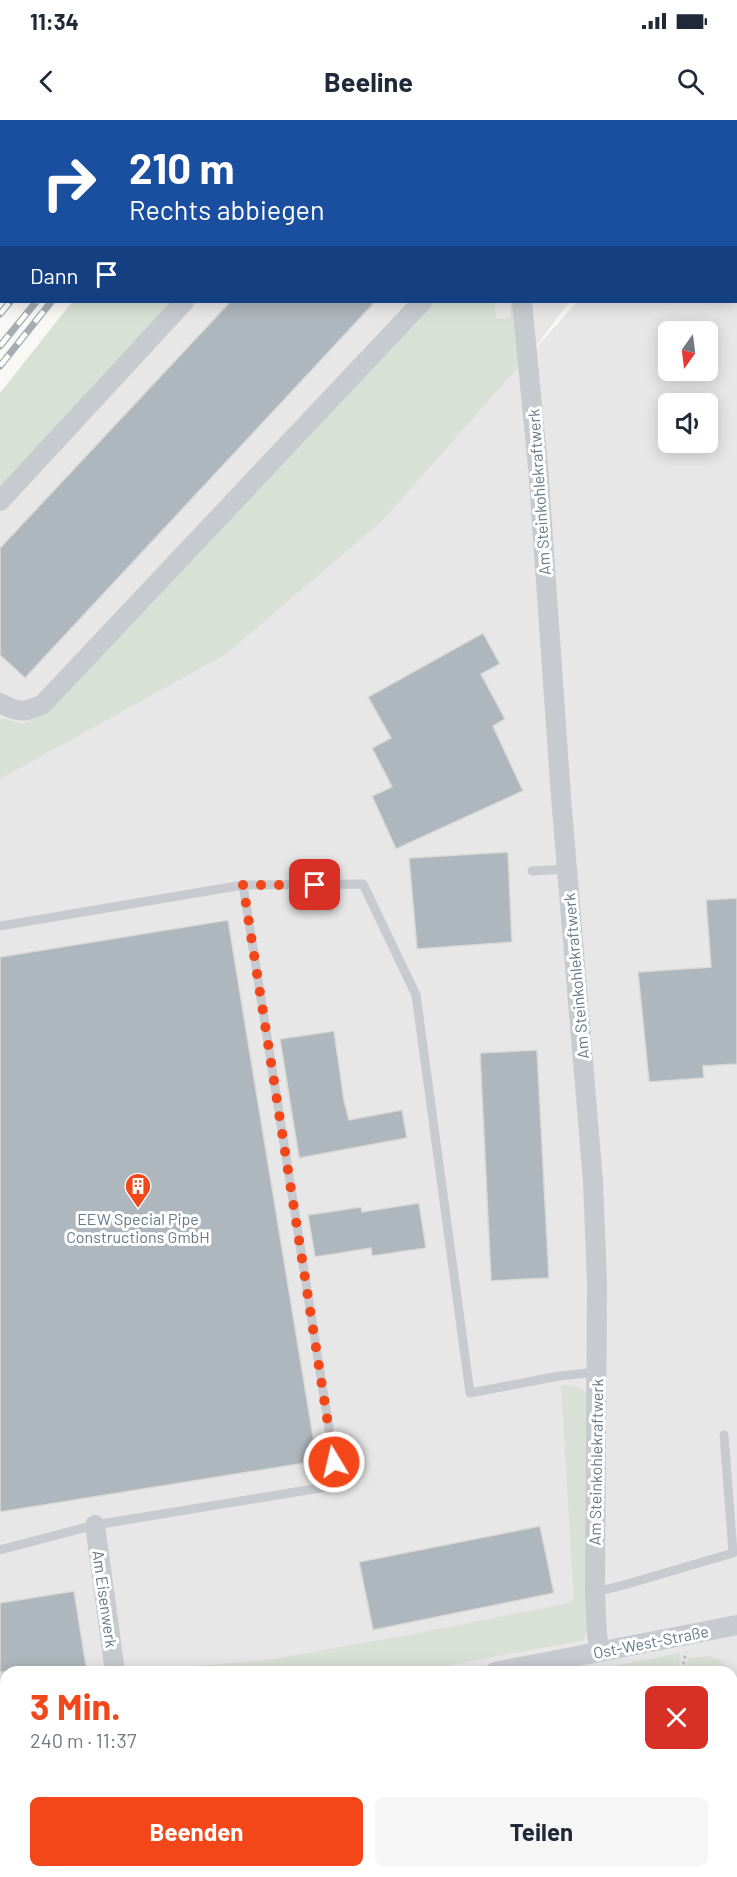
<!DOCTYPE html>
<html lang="de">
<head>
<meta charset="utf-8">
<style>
	body { margin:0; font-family:Barlow,sans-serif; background:#f6f6f7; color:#1f2937; height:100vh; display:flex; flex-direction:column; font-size:22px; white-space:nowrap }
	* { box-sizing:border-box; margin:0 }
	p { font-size:20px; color:#747a83 }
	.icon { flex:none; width:33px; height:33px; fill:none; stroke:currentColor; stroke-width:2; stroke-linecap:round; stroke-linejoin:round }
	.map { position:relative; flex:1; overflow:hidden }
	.panel { position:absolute; left:0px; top:1546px; width:738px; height:212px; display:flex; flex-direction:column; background:#fff; border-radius:18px 18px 0 0; box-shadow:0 3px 15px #0003 }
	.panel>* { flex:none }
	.top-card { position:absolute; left:0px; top:0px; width:738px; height:183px; box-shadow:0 3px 15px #0003; background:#1a4fa0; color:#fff; overflow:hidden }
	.needle { width:39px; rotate:194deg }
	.tools { position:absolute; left:658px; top:201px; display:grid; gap:12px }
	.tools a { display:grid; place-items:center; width:60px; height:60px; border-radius:9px; background:#fff; box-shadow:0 3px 15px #0003; font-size:30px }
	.pin { position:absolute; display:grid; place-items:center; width:51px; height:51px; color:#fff; margin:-26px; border-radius:12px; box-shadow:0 3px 9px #0006 }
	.me { position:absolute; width:66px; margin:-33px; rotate:351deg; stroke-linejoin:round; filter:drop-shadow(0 0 4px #0008) }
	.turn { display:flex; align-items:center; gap:21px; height:126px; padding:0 30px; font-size:27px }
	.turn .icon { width:78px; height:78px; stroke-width:2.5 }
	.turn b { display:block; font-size:42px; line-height:51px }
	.then { display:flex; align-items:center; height:57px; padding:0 30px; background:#0003; gap:12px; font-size:22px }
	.round { display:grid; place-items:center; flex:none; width:63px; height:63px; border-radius:9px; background:#f6f6f7 }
	.head { display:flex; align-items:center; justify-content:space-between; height:102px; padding:0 30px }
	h1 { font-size:36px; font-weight:700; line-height:45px; color:#f3471a }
	.cta { display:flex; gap:12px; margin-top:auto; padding:12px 30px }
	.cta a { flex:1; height:69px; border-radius:9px; background:#f3471a; color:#fff; font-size:24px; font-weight:700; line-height:69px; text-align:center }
	.cta a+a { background:#f6f6f7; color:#1f2937 }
	.status { display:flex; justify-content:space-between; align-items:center; height:42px; padding:0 30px; background:#fff; direction:ltr }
	.status svg { height:16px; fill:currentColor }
	header { display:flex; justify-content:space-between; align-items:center; height:78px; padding:0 30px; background:#fff; font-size:27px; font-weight:700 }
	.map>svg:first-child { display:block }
	.built { fill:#e6e7e6; fill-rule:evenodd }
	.green { fill:#d9e0d5 }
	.building { fill:#aeb7bd; stroke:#dadad7; stroke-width:1.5 }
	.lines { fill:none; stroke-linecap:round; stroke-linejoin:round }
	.path { stroke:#bec1c3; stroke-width:3; stroke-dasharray:3 3; stroke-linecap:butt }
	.service { stroke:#c7cbcf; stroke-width:9 }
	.minor { stroke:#c7cbcf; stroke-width:20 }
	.rail-casing { stroke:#a5acb2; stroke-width:7 }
	.rail { stroke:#fff; stroke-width:4.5; stroke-dasharray:14; stroke-linecap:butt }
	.route { stroke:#f3471a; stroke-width:10; stroke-dasharray:0 18 }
	.labels { text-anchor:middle; stroke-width:6; stroke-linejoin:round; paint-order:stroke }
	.street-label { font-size:16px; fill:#647989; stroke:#fff }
	.poi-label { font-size:16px; fill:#647989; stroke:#fff }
</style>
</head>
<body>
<div class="status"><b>11:34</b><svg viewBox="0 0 49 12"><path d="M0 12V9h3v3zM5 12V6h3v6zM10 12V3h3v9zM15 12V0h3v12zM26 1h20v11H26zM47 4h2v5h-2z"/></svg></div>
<header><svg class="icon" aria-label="back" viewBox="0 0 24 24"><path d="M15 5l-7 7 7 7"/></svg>Beeline<svg class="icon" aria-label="search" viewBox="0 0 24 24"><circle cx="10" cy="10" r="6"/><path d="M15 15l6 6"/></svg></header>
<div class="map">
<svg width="737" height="1757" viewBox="0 0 737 1757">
	<rect width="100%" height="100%" fill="#f8f8f5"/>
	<path class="built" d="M279,0H707L705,2H281Z
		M718,0H737V1757H0V367L171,182H569L529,236L577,182H736V2L717,1ZM669,212H708V250H669ZM669,284H708V322H669ZM6,1552H732V1752H6Z"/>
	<path class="green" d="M72,182H171L0,367V273Z
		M428,182H495L496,199L510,198V182H516L521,244L382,401L226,534L0,659V598L23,604L46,594Z
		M561,1265C578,1266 584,1267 592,1283L587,1509L584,1520L413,1552H147V1550L260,1541L409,1515L564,1484L574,1480Z
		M680,1533L679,1549L669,1552H620V1545Z
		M708,1536L719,1539L731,1552H683L689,1538Z
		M6,1571V1620L0,1621V1572Z
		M6,1661V1702L0,1703V1662Z"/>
	<path class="building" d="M230,182H375L25,558L0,535V428Z
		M483,513L500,544L481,554L505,599L493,606L523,671L396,729L372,676L392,667L372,628L391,618L368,577Z
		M508,732L512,822L417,829L409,738Z
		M737,778V944L703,946L704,958L649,962L638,852L711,847L706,780Z
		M228,800L317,1341L0,1392V837Z
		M334,911L344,980L349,1000L402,990L407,1018L299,1038L280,919Z
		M537,930L549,1158L491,1161L480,933Z
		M419,1083L426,1128L372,1136L371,1128L315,1137L308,1095L361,1087L362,1092Z
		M540,1406L554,1473L373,1510L359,1442Z
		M74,1471L87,1552H0V1483Z"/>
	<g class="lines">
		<path class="path" d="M676,1552L682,1550L686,1532"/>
		<path class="service" d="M532,751L567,749
			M243,765L363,764L416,875L470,1273L559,1256L597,1252
			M0,806L243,765L338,1365L95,1405L0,1430
			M595,1472L624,1465L733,1433L724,1315
			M130,1752V1757"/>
		<path class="minor" d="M297,0L298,2
			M483,0L485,2
			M38,2L40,0
			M98,2L99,0
			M366,2L369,0
			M570,2L571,0
			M0,7L2,8
			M0,42L2,41
			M0,127L2,126
			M522,182L538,347L561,677L593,1062L597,1163L595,1472L597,1515L600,1532
			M0,381L184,182
			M0,583C18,593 25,593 43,584L422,182
			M95,1405L115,1552
			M495,1552L737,1505
			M0,1639L6,1638
			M545,1752V1757"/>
		<g class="rail-casing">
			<path id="rail" d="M118,2L119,0
				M148,2L149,0
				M179,2L180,0
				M0,150L2,148
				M0,173L2,171
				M0,194L10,182
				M0,226L36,182
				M0,246L51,182"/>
		</g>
		<use href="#rail" class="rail"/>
	</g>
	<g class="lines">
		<path class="route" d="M315,765H243L334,1342"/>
	</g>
	<defs>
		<g id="building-pin" transform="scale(1.35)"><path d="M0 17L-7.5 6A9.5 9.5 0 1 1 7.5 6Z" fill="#f3471a" stroke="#fff"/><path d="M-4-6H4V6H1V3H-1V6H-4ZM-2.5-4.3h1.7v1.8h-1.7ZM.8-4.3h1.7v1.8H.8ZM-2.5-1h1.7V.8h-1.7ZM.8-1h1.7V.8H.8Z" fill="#fff"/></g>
	</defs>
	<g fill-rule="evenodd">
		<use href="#building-pin" x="138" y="1066"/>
	</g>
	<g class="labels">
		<g class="street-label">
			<text transform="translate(539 372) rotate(-94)" y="6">Am Steinkohlekraftwerk</text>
			<text transform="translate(576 856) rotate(-95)" y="6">Am Steinkohlekraftwerk</text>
			<text transform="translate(596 1342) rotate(-89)" y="6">Am Steinkohlekraftwerk</text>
			<text transform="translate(105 1479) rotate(82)" y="6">Am Eisenwerk</text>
			<text transform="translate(651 1522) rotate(-11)" y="6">Ost-West-Straße</text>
		</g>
		<g class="poi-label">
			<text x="138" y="1105">EEW Special Pipe<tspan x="138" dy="18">Constructions GmbH</tspan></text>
		</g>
	</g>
</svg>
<div class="tools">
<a><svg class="needle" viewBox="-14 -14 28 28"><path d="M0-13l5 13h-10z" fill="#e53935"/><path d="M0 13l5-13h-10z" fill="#747a83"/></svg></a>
<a><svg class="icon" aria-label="sound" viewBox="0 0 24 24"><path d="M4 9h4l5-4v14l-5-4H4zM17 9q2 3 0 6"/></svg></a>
</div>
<div class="pin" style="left:315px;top:765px;background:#d93025"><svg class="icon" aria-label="arrive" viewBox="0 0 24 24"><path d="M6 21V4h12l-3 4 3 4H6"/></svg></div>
<svg class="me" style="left:334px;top:1342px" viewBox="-20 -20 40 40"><circle r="17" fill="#f3471a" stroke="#fff" stroke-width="3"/><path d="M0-11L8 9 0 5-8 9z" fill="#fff"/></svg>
<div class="top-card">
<div class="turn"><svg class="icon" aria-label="right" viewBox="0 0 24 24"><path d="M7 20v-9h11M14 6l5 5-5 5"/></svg><div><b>210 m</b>Rechts abbiegen</div></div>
<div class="then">Dann<svg class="icon" aria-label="arrive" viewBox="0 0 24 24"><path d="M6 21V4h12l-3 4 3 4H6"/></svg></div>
</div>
<section class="panel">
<div class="head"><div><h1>3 Min.</h1><p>240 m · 11:37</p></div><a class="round" style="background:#d93025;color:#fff"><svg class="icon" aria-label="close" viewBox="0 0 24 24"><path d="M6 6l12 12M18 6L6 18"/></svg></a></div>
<div class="cta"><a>Beenden</a><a>Teilen</a></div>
</section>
</div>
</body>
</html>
